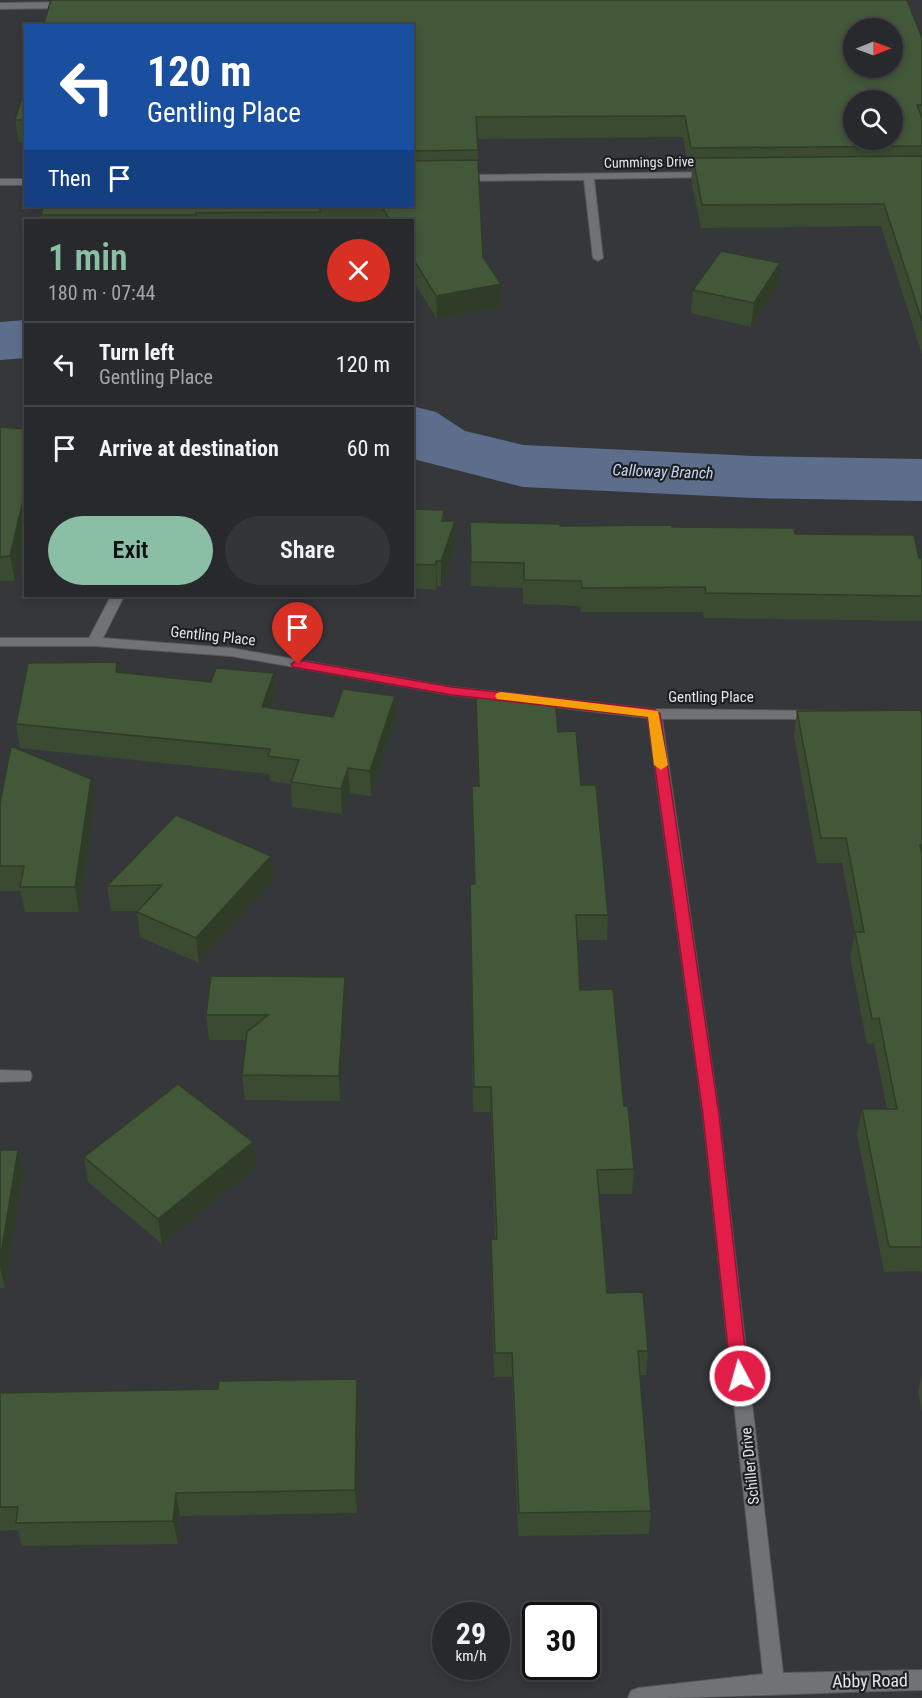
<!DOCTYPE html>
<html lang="en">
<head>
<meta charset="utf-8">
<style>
	body { margin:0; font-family:"Roboto Condensed",sans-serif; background:#343538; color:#f1f3f6; height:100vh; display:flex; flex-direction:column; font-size:22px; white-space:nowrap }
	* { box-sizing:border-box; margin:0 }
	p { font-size:20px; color:#a5a6a9 }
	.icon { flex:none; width:33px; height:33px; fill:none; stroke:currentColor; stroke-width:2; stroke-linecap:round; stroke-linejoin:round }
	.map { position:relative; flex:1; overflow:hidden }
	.sheet { position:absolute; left:24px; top:219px; width:390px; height:378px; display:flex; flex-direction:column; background:#28292c; border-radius:0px; box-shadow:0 3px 9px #0003,0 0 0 2px #444548 }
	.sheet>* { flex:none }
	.hud { position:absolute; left:24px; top:24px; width:390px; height:183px; border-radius:0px; box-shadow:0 3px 9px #0003,0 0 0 2px #444548; background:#1a4fa0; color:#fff; overflow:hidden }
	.needle { width:39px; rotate:89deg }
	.buttons { position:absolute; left:843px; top:18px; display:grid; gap:12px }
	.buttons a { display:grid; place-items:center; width:60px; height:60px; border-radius:50%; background:#28292c; box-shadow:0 3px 9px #0003,0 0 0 2px #444548; font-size:30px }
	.speed { position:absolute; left:432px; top:1602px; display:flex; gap:12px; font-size:30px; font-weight:700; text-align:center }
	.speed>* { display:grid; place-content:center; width:78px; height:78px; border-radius:50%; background:#28292c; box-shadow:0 3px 9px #0003,0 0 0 2px #444548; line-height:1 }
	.speed small { font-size:15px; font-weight:400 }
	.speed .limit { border:3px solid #111; border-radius:9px; background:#fff; color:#111 }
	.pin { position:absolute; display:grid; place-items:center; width:51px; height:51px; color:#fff; margin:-62px -26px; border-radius:50% 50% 50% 0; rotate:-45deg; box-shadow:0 0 6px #0007 }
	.pin .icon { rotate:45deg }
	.me { position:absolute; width:66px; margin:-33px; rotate:354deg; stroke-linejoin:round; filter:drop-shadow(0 0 4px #0008) }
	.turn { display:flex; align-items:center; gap:21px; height:126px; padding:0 24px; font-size:27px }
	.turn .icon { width:78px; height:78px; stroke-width:2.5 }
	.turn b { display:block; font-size:42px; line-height:51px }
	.then { display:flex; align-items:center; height:57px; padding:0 24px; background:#0003; gap:12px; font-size:22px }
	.round { display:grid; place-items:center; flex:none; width:63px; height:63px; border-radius:32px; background:#343538 }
	.overview { display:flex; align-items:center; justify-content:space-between; height:102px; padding:0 24px }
	h1 { font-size:36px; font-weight:600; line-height:45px; color:#8abfa5 }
	.action { display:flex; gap:12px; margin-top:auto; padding:12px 24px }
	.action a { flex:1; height:69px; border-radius:36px; background:#8abfa5; color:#111; font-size:24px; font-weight:600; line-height:69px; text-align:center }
	.action a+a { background:#343538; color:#f1f3f6 }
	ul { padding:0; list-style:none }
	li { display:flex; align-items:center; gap:18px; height:84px; padding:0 24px; border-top:2px solid #444548 }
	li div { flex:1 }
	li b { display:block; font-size:22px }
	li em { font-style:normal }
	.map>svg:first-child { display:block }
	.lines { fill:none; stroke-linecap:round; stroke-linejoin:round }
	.river { fill:#5d6d8c; fill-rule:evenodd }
	.minor-casing { stroke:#555659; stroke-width:2 }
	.minor { fill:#707276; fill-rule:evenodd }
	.wall { fill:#3a4b31 }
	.shaded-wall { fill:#2f3d28 }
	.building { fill:#435739; stroke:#2f3d28; stroke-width:1.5; fill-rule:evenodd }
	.route { fill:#e11d48; stroke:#92132f; stroke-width:1.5 }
	.slow { fill:#f59e0b }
	.labels { text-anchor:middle; stroke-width:4.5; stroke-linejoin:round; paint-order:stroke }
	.far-street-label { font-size:14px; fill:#e4e5e7; stroke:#1e1f20 }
	.street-label { font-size:15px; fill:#e4e5e7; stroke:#1e1f20 }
	.water-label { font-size:16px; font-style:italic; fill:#c4d6f7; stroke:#1e1f20 }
	.near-street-label { font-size:18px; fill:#e4e5e7; stroke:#1e1f20 }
</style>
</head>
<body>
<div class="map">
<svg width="922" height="1698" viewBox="0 0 922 1698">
	<rect width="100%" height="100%" fill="#36373b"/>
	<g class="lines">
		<path class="river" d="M26,320V358L0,360V322Z
			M412,406L436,412L465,431L523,445L754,456L922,459V501L754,498L523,487L417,460L412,457Z"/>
		<g class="minor-casing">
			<path id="minor" d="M0,3L69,2L74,5L69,8L0,9Z
				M712,172L717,175L716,177L594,179L603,258L598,261L593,258L584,180L460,181L455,178L460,175Z
				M0,179H26V185H0Z
				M111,596H124L103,638L231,648L452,687L654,709L822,711L824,714L817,719H662L719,1115L783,1673L922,1670V1690C824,1692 726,1698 628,1698L631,1691L638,1688L763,1674L703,1115L648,718L452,695L231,656L94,646H0V638H89Z
				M0,1070L30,1071L32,1076L30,1081L0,1082Z"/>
		</g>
		<use href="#minor" class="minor"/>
	</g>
	<path class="wall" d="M412,26L922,38V354L881,226L701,228L691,180L692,170H689L683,137L477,139L483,257L501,307L437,319L412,279V220H41V215L43,206H412Z
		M26,85V142H19L15,120Z
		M778,286L751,327L691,313L693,290Z
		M0,427L15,581H0Z
		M412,509L444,510V521L455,546L441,586H437L436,590L412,588Z
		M470,522L560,526L672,527L795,534L922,558V621L704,618L703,612H581L580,606L523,604V588L471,586Z
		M117,662L119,673L211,682L274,673L275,698L272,709L333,717L396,721L371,796L350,793L342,814L292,807L291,784L270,781L269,774L20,748L16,724Z
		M476,698L558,732L581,785L608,915L607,940H578L580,990L624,1106L634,1169L632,1194H599L607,1293L648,1351L646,1375H640L651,1511L649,1534L518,1536L512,1377H494L491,1263V1239H495L491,1112H473L470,884H474L472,786H478Z
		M797,711L922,716V1277L921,1271L884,1272L857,1134L862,1109H887L874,1043L867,1044L850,957L855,932L842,863H817L794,736Z
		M0,803L95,804L79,912H25L20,891H0Z
		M271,856L273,881L199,963L140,937L137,912L138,911H111L107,886Z
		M346,1002L340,1101L245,1100L242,1075L246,1040H209L206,1015Z
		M253,1142L256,1167L162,1244L88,1182L84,1157Z
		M0,1150L23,1174L5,1288H0Z
		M922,1375V1413L918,1391Z
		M0,1393L359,1403L357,1513L180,1516L178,1544L22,1546L18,1530L0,1531Z"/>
	<path class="shaded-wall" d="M780,263L778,286L751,327L754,303Z
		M501,284V307L437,319L436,296Z
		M26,488V529L15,581L10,556Z
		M455,521V546L441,586V561Z
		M436,561L437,586L436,590Z
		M117,662L121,686L116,672Z
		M274,673L275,698L264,732L262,707Z
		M395,696L396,721L371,796L370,771Z
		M348,768L350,793L342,814L341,789Z
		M91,779L95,804L79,912L75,887Z
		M271,856L273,881L199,963L196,938Z
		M345,977L346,1002L340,1101L339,1076Z
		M253,1142L256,1167L162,1244L158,1219Z
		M18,1150L23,1174L5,1288L0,1266V1260Z
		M357,1379L359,1403L357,1513L355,1490Z
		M176,1493L180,1516L178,1544L173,1521Z"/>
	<path class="building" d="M51,0H907L922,38V105H917L922,118V146L691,148L685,116L476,117L478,150L412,151V26H43ZM854,28H892V68H854ZM854,100H892V140H854Z
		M26,85V120H15Z
		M922,156V321L884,204L702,205L693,158Z
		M478,160L483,257L501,284L436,296L412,257V220H390L381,206L320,207V212L196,213V215H41L43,206H412V161Z
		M721,251L780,263L754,303L693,290Z
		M0,427L26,429V488L10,556L0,557Z
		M412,509L444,510L442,521H455L441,561H436V565L412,564Z
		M470,522L560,524V526L672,525V527L794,528L795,534L914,535L919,558H922V596L706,593L705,587L582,588L581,581L524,580V563L471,562Z
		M117,662L116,672L211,682L216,668L274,673L262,707L333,717L343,689L395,696L370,771L348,768L341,789L291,782L299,760L268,756L270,749L16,724L28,663Z
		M555,697L558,732L576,731L581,785H596L608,915H576L580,990L613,989L624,1106H628L634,1169L597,1170L607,1293L643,1292L648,1351H638L651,1511L519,1513L512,1353H495L491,1239H497L491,1087H474L470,884H475L472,786H479L476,698Z
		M921,710L922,716V845H920L922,854V1247H889L862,1109H897L879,1018L872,1019L855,932H864L846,838H821L797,711Z
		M11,746L91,779L75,887H20L24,866H0V803Z
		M176,815L271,856L196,938L137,912L162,885L107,886Z
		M211,976L345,977L339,1076L242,1075L247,1032L268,1015H206Z
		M178,1084L253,1142L158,1219L84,1157Z
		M0,1150H18L0,1260Z
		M357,1379L355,1490L176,1493L173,1521L16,1523L18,1507H0V1393L218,1389L219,1381Z"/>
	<path class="route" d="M298,660L452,687L654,709L660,714L719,1115L748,1376L746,1381L740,1383L734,1381L731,1376L703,1115L648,717L452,695L293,667L291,664Z"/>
	<path class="slow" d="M501,692L658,711L668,765L661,770L654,765L648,717L497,699L495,696L497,693Z"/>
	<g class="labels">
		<g class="far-street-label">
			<text transform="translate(649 162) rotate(-1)" y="5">Cummings Drive</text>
		</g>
		<g class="street-label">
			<text transform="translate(213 636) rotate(6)" y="5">Gentling Place</text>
			<text x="711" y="702">Gentling Place</text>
			<text transform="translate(750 1466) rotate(-96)" y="5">Schiller Drive</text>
		</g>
		<g class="water-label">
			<text transform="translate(663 471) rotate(2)" y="6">Calloway Branch</text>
		</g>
		<g class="near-street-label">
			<text transform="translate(870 1681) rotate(-1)" y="6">Abby Road</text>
		</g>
	</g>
</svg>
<div class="buttons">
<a><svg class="needle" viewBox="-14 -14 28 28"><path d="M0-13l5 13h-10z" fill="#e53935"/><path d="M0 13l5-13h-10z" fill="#a5a6a9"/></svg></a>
<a><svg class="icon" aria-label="search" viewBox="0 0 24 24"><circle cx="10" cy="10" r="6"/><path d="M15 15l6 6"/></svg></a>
</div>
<div class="speed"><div>29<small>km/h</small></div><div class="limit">30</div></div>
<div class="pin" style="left:298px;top:664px;background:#d93025"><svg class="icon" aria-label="arrive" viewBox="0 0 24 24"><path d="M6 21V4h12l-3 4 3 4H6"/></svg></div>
<svg class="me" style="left:740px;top:1376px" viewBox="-20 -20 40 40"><circle r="17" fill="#e11d48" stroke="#fff" stroke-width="3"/><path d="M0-11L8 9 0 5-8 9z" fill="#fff"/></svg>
<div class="hud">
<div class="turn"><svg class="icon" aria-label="left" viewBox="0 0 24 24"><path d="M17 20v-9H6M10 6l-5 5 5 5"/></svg><div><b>120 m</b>Gentling Place</div></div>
<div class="then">Then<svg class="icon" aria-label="arrive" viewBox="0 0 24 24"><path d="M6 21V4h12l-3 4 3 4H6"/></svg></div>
</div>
<section class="sheet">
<div class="overview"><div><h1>1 min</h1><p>180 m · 07:44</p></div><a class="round" style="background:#d93025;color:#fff"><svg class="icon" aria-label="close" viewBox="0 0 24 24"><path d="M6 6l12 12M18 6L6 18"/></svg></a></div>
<ul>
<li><svg class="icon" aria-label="left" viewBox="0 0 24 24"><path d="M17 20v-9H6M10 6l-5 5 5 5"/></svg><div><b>Turn left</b><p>Gentling Place</p></div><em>120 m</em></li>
<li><svg class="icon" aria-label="arrive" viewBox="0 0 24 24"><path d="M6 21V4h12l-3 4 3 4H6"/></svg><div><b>Arrive at destination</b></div><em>60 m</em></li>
</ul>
<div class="action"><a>Exit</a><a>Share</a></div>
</section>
</div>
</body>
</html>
